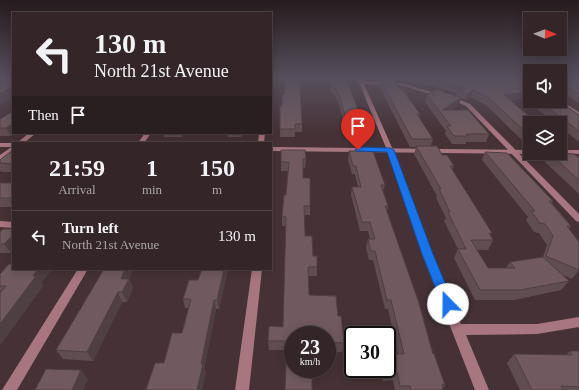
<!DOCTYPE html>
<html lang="en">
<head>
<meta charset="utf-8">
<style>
	body { margin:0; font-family:"Times New Roman",serif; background:#3f3234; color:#f1f3f6; height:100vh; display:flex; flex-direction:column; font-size:15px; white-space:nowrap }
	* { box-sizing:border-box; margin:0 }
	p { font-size:13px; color:#a9a5a8 }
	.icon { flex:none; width:22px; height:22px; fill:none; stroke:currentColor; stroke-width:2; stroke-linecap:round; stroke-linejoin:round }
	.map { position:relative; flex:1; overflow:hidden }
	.sheet { position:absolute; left:12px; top:142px; width:260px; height:128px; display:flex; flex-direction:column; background:#342628; border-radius:0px; box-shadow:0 2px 10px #0003,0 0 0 1px #4e4345 }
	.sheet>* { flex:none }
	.hud { position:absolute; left:12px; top:12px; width:260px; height:122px; border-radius:0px; box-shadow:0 2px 10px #0003,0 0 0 1px #4e4345; background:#342628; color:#f1f3f6; overflow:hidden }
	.needle { width:26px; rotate:91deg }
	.fabs { position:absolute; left:523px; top:12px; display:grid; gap:8px }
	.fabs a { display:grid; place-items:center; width:44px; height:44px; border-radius:0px; background:#342628; box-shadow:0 2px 10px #0003,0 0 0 1px #4e4345; font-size:20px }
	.speed { position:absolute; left:284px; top:326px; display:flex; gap:8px; font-size:20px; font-weight:700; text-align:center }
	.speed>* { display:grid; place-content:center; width:52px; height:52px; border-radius:50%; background:#342628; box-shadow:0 2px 10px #0003,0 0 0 1px #4e4345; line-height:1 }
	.speed small { font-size:10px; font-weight:400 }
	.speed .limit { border:2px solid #111; border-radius:6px; background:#fff; color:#111 }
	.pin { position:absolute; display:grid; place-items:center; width:34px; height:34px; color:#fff; margin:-41px -17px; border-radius:50% 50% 50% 0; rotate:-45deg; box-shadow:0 0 4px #0007 }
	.pin .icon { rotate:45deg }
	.me { position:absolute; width:44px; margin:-22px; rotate:338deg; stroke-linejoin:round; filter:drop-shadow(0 0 3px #0008) }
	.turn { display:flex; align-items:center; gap:14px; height:84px; padding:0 16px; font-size:18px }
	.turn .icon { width:52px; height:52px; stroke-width:2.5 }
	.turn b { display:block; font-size:28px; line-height:34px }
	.then { display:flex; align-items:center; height:38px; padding:0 16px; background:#0003; gap:8px; font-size:15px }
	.eta { display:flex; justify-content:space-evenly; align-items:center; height:68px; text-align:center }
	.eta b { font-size:24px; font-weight:800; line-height:28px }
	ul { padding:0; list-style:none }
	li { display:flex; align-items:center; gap:12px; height:52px; padding:0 16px; border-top:1px solid #4e4345 }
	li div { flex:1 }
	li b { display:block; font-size:15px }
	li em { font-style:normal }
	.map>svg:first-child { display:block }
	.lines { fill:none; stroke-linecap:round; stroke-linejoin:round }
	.minor { fill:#a87680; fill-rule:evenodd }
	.tertiary { fill:#a87680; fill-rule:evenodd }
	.wall { fill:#604d52 }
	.shaded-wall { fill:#4e3f42 }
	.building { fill:#705a5f; stroke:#4e3f42 }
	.route { fill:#1a73e8; stroke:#114b97 }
</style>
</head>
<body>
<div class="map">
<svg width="579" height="390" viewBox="0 0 579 390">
	<rect width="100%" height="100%" fill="#463236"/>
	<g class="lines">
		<path class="minor" d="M357,78H361L362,81L400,83L443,95L440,97L400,85L364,84L393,150L432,254L461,324H537L579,317V327L537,334L466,335L489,390H475L422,254L387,150Z
			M450,97H454L470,104L579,214V222L576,221L466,106L450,99Z
			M560,100L579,112V116L556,101H560Z
			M29,133H36L24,143H17Z
			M145,133H151L144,143H138Z
			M259,133H265L264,143H258Z
			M13,146V151L0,161V155Z
			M0,221L13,222V228L0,227Z
			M78,269H88L17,390H2Z
			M252,269H262L249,390H235Z"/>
		<path class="tertiary" d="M0,143H13V147H0Z
			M271,147L530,150V153H533L530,154L271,151Z
			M560,150H579V154L558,153H560Z"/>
	</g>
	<path class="wall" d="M331,78H346L366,130L365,138H348L338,101H337L335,95H332L330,86V79L331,80Z
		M375,78H389L388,80L400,89L420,114L419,118L433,139L431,146L442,155L454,166L452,170L492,233L490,236L493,240L488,250H477L488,268H506L510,262L543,257L547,245L539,233L534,232L526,220L528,217L482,160L485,152L553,201L552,203L571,226L569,229L579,270L572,279L562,275L569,281L561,290L514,300H475L454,258L458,249L444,221L446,218L436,198L437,196L414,154L416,147H410L379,86L380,80H376Z
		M408,78H518V79L530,82V101H558L579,115V141H578L560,127V123H555L523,98L510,101L535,121L534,123H530V143H525L486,105L471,97L465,100L461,98L459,105L451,110L489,134L486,142H466V144H452L445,134L446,131L425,102L427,95L456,96L457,93L410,80Z
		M560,78H579V103L560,91Z
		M300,86L302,124V132H295V137H280V106H282L284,95Z
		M0,119L13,133H15L11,136H0Z
		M51,133H71L70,134H51Z
		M108,133H128L127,134H108Z
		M164,133H184L182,137H164Z
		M227,133H242L241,137H228Z
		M13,150V172H1L0,170V160Z
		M281,150L306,159L305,168H303V178L310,206V215H305V236L317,267V276H308L309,295L338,316L344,343L342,352H327V335L286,350H269L268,341L283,327L286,226H282V216L286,195L288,171H281Z
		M349,151L385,185L383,191L388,206L387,211L433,354L445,385L443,388V390H395L393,380L383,381L381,369H387L398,354L388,309H385L373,260H369L366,248L368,239H370L368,231H360L351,195L352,187H358L355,174H352L348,160Z
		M550,154L579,158V194L545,162Z
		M0,183H13V207H0Z
		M0,232L11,253H0Z
		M13,269H52L41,283L43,286L0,345V274Z
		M104,269H133L129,279L133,288L127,302H122L93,361L63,359L56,350Z
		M228,269L219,309H216L204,369L206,373L164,363L182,333L189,308H185L183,299L198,280Z
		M570,351H579V390H520L507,363L514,354L566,355Z"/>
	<path class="shaded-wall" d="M13,86V97L0,105V94Z
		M473,90L471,97L465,100L468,94Z
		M526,92L523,98L501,102L504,95Z
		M461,98L459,105L442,116V110Z
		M13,123V133H15L11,136L6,128Z
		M181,133H184L182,137Z
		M13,235V251L11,253L4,244Z
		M38,269H52L41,283L43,286L0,345V324Z
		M125,269H133L129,279L133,288L127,302L122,292L121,279Z
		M224,269H228L219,309L217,300Z
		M118,292L122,302L93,361L87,352Z
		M214,300L216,309L204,369L206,373L202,390H197L201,364Z
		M81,370L88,379L83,390H72Z"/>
	<path class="building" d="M3,78H13V86L0,94V79Z
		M286,78H300V84L302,124H295V129H280V106H282V95H284Z
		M333,78H346L366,130H349L339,94H337L336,88H332L330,79L333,80Z
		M427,78H513L530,82V94L526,92L504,95L535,121H532L534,123H530V135H529L489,98L473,90L468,94L458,90H465V88Z
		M560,78H579V94L560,83Z
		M380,79L394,80L400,89H402L420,114H417L433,139H412Z
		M436,89L461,98L442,110H468L489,134H466L468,136H454L447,126H451L427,95Z
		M539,101H558L579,115V131Z
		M13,111V123L6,128H0V119Z
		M416,146H437L442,155H447L454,166H450L492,233H489L493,240H471L488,268H515L510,262L543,257L569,281L520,290H480L458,249H466L448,212H450L439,189H441Z
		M13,150V164L0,163V160Z
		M281,150H305L306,159H303V178H310V206H304L305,236H312L313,256H317V267H308L309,295L336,296L338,316H341L344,343L327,342V335H293V369H312V390H285L287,341H268L269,326L283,327L286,217L282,216L284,195H286L289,162H281Z
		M349,151H373L385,185H381L388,206H385L418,300L433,354H434L445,385L442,384L443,390H411L410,386H400L397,372H386V369H387V354H404L391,300H387L375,251H371L368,239H375L370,222H362L352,187H361L356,166H353Z
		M485,152L507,153L553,201H549L571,226H567L579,242V270L546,256L553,236L545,224L540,223L531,211H535Z
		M550,154H574L579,158V180Z
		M0,183H13V198H0Z
		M3,229H13V235L4,244H0V232Z
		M9,264H13V269H38L33,276H36L0,324V293L6,286H0V274Z
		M104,269H125L121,279H129L122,292H118L87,352L56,350Z
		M202,269H224L217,300H214L201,364H203L197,390H146L155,363H164L172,333H182L191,299H183L189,280H198Z
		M570,351H579V387L561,386L563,390H532L514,354L572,355Z
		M46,369L81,370L72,390H35Z"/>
	<linearGradient id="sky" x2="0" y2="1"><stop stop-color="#261c1e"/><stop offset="0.59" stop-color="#574f5d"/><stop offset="1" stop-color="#574f5d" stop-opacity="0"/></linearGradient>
	<rect width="579" height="133" fill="url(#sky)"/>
	<path class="route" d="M358,147L390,148L394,150L433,254L454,304L452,308L448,310L443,308L442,304L422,254L387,152L356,151L355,150Z"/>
</svg>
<div class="fabs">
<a><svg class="needle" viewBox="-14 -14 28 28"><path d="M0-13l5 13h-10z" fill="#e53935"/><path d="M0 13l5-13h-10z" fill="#a9a5a8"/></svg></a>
<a><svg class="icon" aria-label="sound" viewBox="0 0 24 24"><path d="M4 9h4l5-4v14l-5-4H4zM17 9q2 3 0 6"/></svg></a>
<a><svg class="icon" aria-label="layers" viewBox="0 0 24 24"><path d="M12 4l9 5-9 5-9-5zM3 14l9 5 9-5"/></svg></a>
</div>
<div class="speed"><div>23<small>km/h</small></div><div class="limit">30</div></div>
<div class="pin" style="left:358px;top:150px;background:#d93025"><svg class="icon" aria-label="arrive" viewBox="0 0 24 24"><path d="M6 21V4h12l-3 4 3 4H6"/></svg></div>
<svg class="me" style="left:448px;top:304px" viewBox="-20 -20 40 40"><circle r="19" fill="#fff"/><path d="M0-13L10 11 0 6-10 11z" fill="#1a73e8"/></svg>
<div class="hud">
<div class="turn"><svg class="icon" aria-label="left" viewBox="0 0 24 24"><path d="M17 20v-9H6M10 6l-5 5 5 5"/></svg><div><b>130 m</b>North 21st Avenue</div></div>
<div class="then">Then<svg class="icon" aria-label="arrive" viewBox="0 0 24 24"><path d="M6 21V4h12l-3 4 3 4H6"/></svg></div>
</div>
<section class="sheet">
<div class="eta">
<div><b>21:59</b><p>Arrival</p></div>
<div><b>1</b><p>min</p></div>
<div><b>150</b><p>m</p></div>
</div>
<ul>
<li><svg class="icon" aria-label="left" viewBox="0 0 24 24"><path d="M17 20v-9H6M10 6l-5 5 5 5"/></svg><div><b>Turn left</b><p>North 21st Avenue</p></div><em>130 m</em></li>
</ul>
</section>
</div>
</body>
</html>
